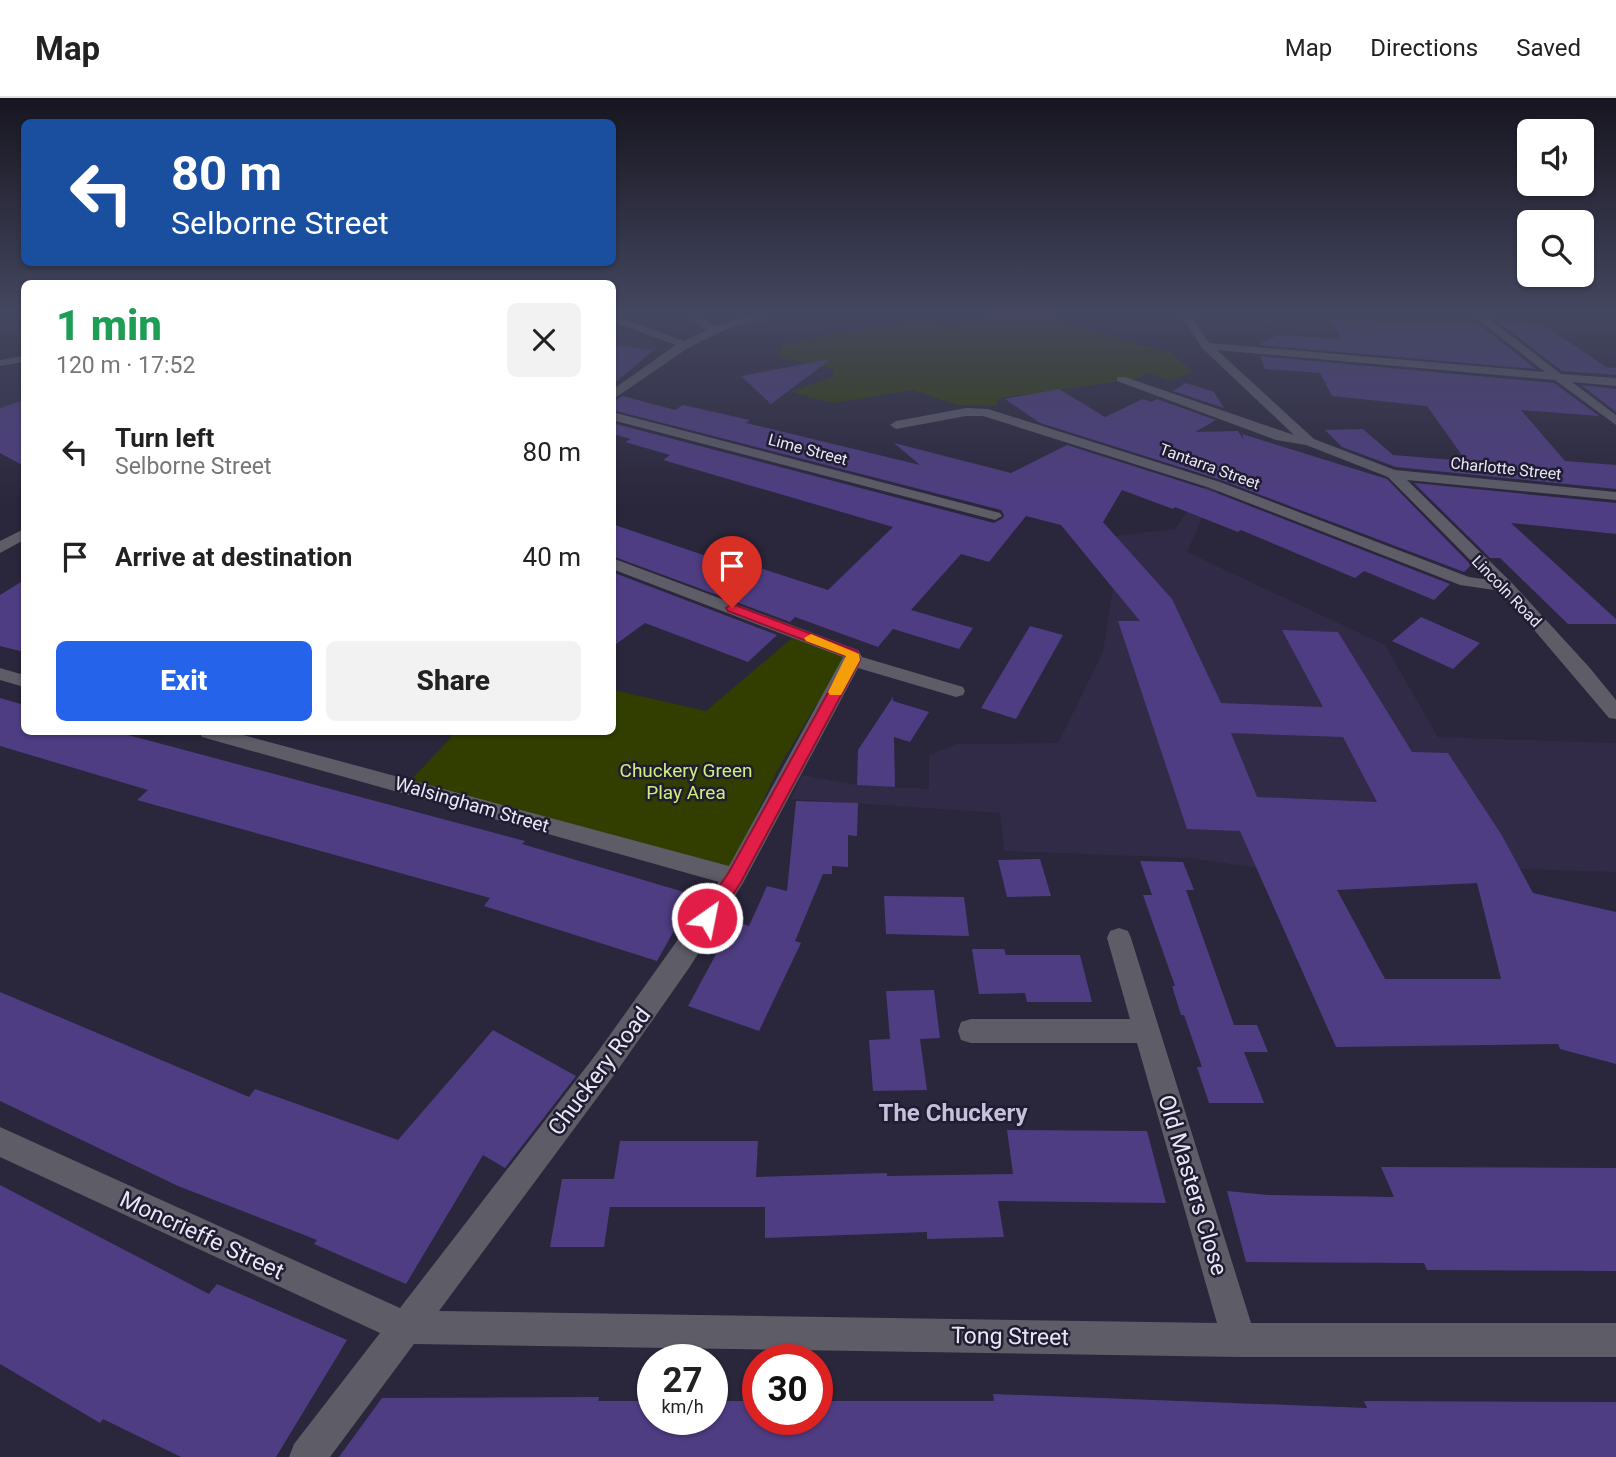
<!DOCTYPE html>
<html lang="en">
<head>
<meta charset="utf-8">
<style>
	body { margin:0; font-family:Roboto,sans-serif; background:#f2f2f2; color:#222; height:100vh; display:flex; flex-direction:column; font-size:26px; white-space:nowrap }
	* { box-sizing:border-box; margin:0 }
	p { font-size:23px; color:#767676 }
	.icon { flex:none; width:38px; height:38px; fill:none; stroke:currentColor; stroke-width:2; stroke-linecap:round; stroke-linejoin:round }
	.map { position:relative; flex:1; overflow:hidden }
	.details { position:absolute; left:21px; top:182px; width:595px; height:455px; display:flex; flex-direction:column; background:#fff; border-radius:10px; box-shadow:0 2px 5px #0004 }
	.details>* { flex:none }
	.banner { position:absolute; left:21px; top:21px; width:595px; height:147px; border-radius:10px; box-shadow:0 2px 5px #0004; background:#1a4fa0; color:#fff; overflow:hidden }
	.fabs { position:absolute; left:1517px; top:21px; display:grid; gap:14px }
	.fabs a { display:grid; place-items:center; width:77px; height:77px; border-radius:10px; background:#fff; box-shadow:0 2px 5px #0004; font-size:35px }
	.speed { position:absolute; left:637px; top:1246px; display:flex; gap:14px; font-size:35px; font-weight:700; text-align:center }
	.speed>* { display:grid; place-content:center; width:91px; height:91px; border-radius:50%; background:#fff; box-shadow:0 2px 5px #0004; line-height:1 }
	.speed small { font-size:18px; font-weight:400 }
	.speed .limit { border:10px solid #d22; background:#fff; color:#111 }
	.pin { position:absolute; display:grid; place-items:center; width:60px; height:60px; color:#fff; margin:-72px -30px; border-radius:50% 50% 50% 0; rotate:-45deg; box-shadow:0 0 7px #0007 }
	.pin .icon { rotate:45deg }
	.me { position:absolute; width:77px; margin:-38px; rotate:33deg; stroke-linejoin:round; filter:drop-shadow(0 0 5px #0008) }
	.turn { display:flex; align-items:center; gap:24px; height:147px; padding:0 35px; font-size:32px }
	.turn .icon { width:91px; height:91px; stroke-width:2.5 }
	.turn b { display:block; font-size:49px; line-height:60px }
	.round { display:grid; place-items:center; flex:none; width:74px; height:74px; border-radius:10px; background:#f2f2f2 }
	.head { display:flex; align-items:center; justify-content:space-between; height:119px; padding:0 35px }
	h1 { font-size:42px; font-weight:800; line-height:52px; color:#1e9e55 }
	.cta { display:flex; gap:14px; margin-top:auto; padding:14px 35px }
	.cta a { flex:1; height:80px; border-radius:10px; background:#2563eb; color:#fff; font-size:28px; font-weight:800; line-height:80px; text-align:center }
	.cta a+a { background:#f2f2f2; color:#222 }
	ul { padding:0; list-style:none }
	li { display:flex; align-items:center; gap:21px; height:105px; padding:0 35px }
	li div { flex:1 }
	li b { display:block; font-size:26px }
	li em { font-style:normal }
	header { display:flex; align-items:center; gap:42px; box-sizing:border-box; height:98px; padding:0 35px; background:#fff; border-bottom:2px solid #e0e0e0 }
	header strong { font-size:33px }
	nav { display:flex; gap:38px; margin-inline-start:auto; font-size:24px }
	.map>svg:first-child { display:block }
	.built { fill:#312b47 }
	.green { fill:#313e00 }
	.building { fill:#4f3d83; fill-rule:evenodd }
	.lines { fill:none; stroke-linecap:round; stroke-linejoin:round }
	.minor { fill:#5d5c67; fill-rule:evenodd }
	.route { fill:#e11d48; stroke:#92132f; stroke-width:2 }
	.slow { fill:#f59e0b }
	.labels { text-anchor:middle; stroke-width:5; stroke-linejoin:round; paint-order:stroke }
	.far-street-label { font-size:16px; fill:#e9e7f6; stroke:#201c31 }
	.park-label { font-size:19px; fill:#cfef7d; stroke:#201c31 }
	.street-label { font-size:19px; fill:#e9e7f6; stroke:#201c31 }
	.near-street-label { font-size:23px; fill:#e9e7f6; stroke:#201c31 }
	.near-neighbourhood-label { font-size:24px; font-weight:bold; fill:#c5c0dc; stroke:#201c31 }
</style>
</head>
<body>
<header>
<strong>Map</strong>
<nav><a>Map</a><a>Directions</a><a>Saved</a></nav>
</header>
<div class="map">
<svg width="1616" height="1359" viewBox="0 0 1616 1359">
	<rect width="100%" height="100%" fill="#2a263b"/>
	<path class="built" d="M627,233L651,242L658,249L613,284V236Z
		M24,266V322L0,330V270Z
		M1205,388L1219,393L1202,420L1187,454L1385,547L1438,639L1616,645V774L1520,771L1257,770L1191,760L1004,753L1000,715L791,701L802,677L857,687L929,691V657L956,646L1058,645L1103,554L1113,491L1074,443L1175,431Z"/>
	<path class="green" d="M1007,216H1043L1144,248L1171,254L1193,275L1171,282L1147,275L1136,281L999,300L996,308L957,307L913,292L833,305L791,294L834,278L833,271L779,259L782,246L923,220L941,228Z
		M792,540L842,556L844,560L778,671L732,769L410,683L456,634H612L613,592L706,613Z"/>
	<path class="building" d="M1331,222L1476,224L1536,271L1259,247L1277,237L1341,241Z
		M1498,224L1541,225L1606,269L1616,270V277L1562,273Z
		M612,247L654,252L612,287Z
		M1260,258L1554,285L1599,318L1521,312L1565,363L1616,367V391L1396,369L1342,349L1325,332L1363,331L1393,357L1466,363L1427,308L1332,298L1320,275L1265,271Z
		M831,261L771,306L741,278Z
		M1186,285L1214,294L1224,310L1173,293Z
		M1581,287L1616,291V314Z
		M1059,291L1105,319L1143,301L1151,304L1157,301L1216,322L1195,334L1238,333L1244,342L1242,336L1387,381L1471,467L1464,474L1221,382L1040,325L1005,301Z
		M623,298L675,312L683,307L750,322L746,325L920,367L894,345L1011,375L1067,347L1209,392L1450,486L1434,502L1364,473L1355,480L1241,432L1238,434L1175,409L1173,411L1122,392L1103,424L1172,501L1221,605L1323,609L1282,532L1338,534L1412,654L1448,655L1501,736L1533,795L1616,814V966L1560,951L1558,946L1336,949L1240,733L1187,731L1118,523H1140L1061,427L1026,418L989,464L961,456L911,512L973,530L959,551L893,531L878,549L795,519L790,524L612,458V426L724,464L729,460L828,492L893,429L663,362L670,357L625,344L631,341L612,336V325L994,425L1003,420L1004,417L1001,412L612,312V304ZM1231,635L1343,639L1377,704L1257,699ZM1477,785L1501,881H1385L1337,792Z
		M24,302V368L0,355V310Z
		M1414,385L1616,405V436L1511,425L1616,521V526H1568L1500,460H1490Z
		M612,474L777,537L748,564L645,525L612,549Z
		M24,482V554L0,548V497Z
		M1421,519L1480,545L1453,571L1392,543Z
		M1030,528L1063,537L1016,621L981,610Z
		M893,599V603L929,614L910,644L894,639L895,689L857,687L858,652Z
		M0,600L24,607V634H117L525,743L522,746L694,797L657,863L484,808L490,800L137,702L148,692L0,648Z
		M796,703L858,705L857,738L848,737V769L832,768V776H823L795,843L801,845L759,933L688,908L734,823L749,828L767,788L787,793Z
		M1040,761L1051,798L1007,799L998,762Z
		M1140,763L1183,764L1194,792H1186L1234,927H1257L1268,954H1244L1264,1005H1209L1197,969H1202L1184,917H1181L1172,888H1175L1143,797H1152Z
		M884,798L964,799L969,838L886,836Z
		M972,851H1004L1006,857H1080L1092,904H1027L1025,895L979,896Z
		M934,892L940,940L920,941L927,992L873,993L869,942L890,941L886,893Z
		M0,894L249,999L255,991L398,1042L493,932L576,978L505,1070L483,1057L406,1186L314,1146L317,1142L178,1088L0,1003Z
		M1007,1032L1147,1033L1166,1105L998,1103L1004,1139L927,1141V1134L765,1140V1109H610L604,1149H550L562,1081H614L620,1043H758L756,1079L887,1075V1078L1013,1076Z
		M1381,1069L1616,1070V1173L1427,1172L1424,1165L1246,1164L1227,1093L1268,1097L1394,1099Z
		M0,1087L209,1196L217,1186L347,1242L276,1359H181L103,1321L100,1325L0,1266Z
		M993,1296L1367,1310L1364,1303L1616,1304V1359H339L382,1300L599,1299L598,1303H653V1321H712V1303H758V1321H817V1303H994Z"/>
	<g class="lines">
		<path class="minor" d="M684,216H696L716,228L754,216H771L725,232L688,250L612,302V292L676,247L612,224V217L684,243L707,232Z
			M1180,216H1190L1209,245L1545,274L1471,216H1483L1561,276L1616,280V288L1572,284L1616,317V327L1555,282L1217,252L1314,341L1395,372L1616,394V402L1407,382L1512,485L1589,569L1616,602V621L1609,620L1501,493L1460,487L1210,390L983,318H966L896,331L890,327L896,323L966,310L988,311L1220,384L1469,479L1490,482L1388,379L1306,347L1276,342L1117,283V279H1125L1294,337L1202,250Z
			M24,258V264L0,268V262Z
			M612,314L1000,415L1002,418L995,422L612,322Z
			M24,431V442L0,455V443Z
			M612,460L858,552L862,559L963,589L965,593L963,597L956,599L858,570L743,785L689,870L617,973L439,1213L1217,1225L1137,945H971L961,942L958,933L961,924L971,921H1130L1107,840L1110,833L1119,830L1128,833L1131,840L1251,1225H1616V1259H1239L414,1246L330,1359H289L294,1346L380,1235L0,1059V1029L400,1210L597,955L719,784L202,639L199,634H232L729,768L843,559L612,471Z
			M0,570L24,577V589L0,582Z"/>
	</g>
	<linearGradient id="sky" x2="0" y2="1"><stop stop-color="#171520"/><stop offset="0.53" stop-color="#444760"/><stop offset="1" stop-color="#444760" stop-opacity="0"/></linearGradient>
	<rect width="1616" height="406" fill="url(#sky)"/>
	<path class="route" d="M732,506L857,553L860,562L741,784L714,826L707,828L701,826L698,820L701,815L729,774L846,562V558L728,513L726,510Z"/>
	<path class="slow" d="M811,536L859,556L860,562L841,597H830L828,594L846,558L806,543L804,540Z"/>
	<g class="labels">
		<g class="far-street-label">
			<text transform="translate(808 351) rotate(15)" y="6">Lime Street</text>
			<text transform="translate(1210 368) rotate(20)" y="6">Tantarra Street</text>
			<text transform="translate(1506 370) rotate(6)" y="6">Charlotte Street</text>
			<text transform="translate(1507 493) rotate(46)" y="6">Lincoln Road</text>
		</g>
		<g class="park-label">
			<text x="686" y="679">Chuckery Green<tspan x="686" dy="22">Play Area</tspan></text>
		</g>
		<g class="street-label">
			<text transform="translate(472 706) rotate(16)" y="7">Walsingham Street</text>
		</g>
		<g class="near-street-label">
			<text transform="translate(599 973) rotate(-53)" y="8">Chuckery Road</text>
			<text transform="translate(1193 1087) rotate(73)" y="8">Old Masters Close</text>
			<text transform="translate(202 1137) rotate(25)" y="8">Moncrieffe Street</text>
			<text transform="translate(1010 1238) rotate(1)" y="8">Tong Street</text>
		</g>
		<g class="near-neighbourhood-label">
			<text x="953" y="1023">The Chuckery</text>
		</g>
	</g>
</svg>
<div class="fabs">
<a><svg class="icon" aria-label="sound" viewBox="0 0 24 24"><path d="M4 9h4l5-4v14l-5-4H4zM17 9q2 3 0 6"/></svg></a>
<a><svg class="icon" aria-label="search" viewBox="0 0 24 24"><circle cx="10" cy="10" r="6"/><path d="M15 15l6 6"/></svg></a>
</div>
<div class="speed"><div>27<small>km/h</small></div><div class="limit">30</div></div>
<div class="pin" style="left:732px;top:510px;background:#d93025"><svg class="icon" aria-label="arrive" viewBox="0 0 24 24"><path d="M6 21V4h12l-3 4 3 4H6"/></svg></div>
<svg class="me" style="left:707px;top:820px" viewBox="-20 -20 40 40"><circle r="17" fill="#e11d48" stroke="#fff" stroke-width="3"/><path d="M0-11L8 9 0 5-8 9z" fill="#fff"/></svg>
<div class="banner">
<div class="turn"><svg class="icon" aria-label="left" viewBox="0 0 24 24"><path d="M17 20v-9H6M10 6l-5 5 5 5"/></svg><div><b>80 m</b>Selborne Street</div></div>
</div>
<section class="details">
<div class="head"><div><h1>1 min</h1><p>120 m · 17:52</p></div><a class="round"><svg class="icon" aria-label="close" viewBox="0 0 24 24"><path d="M6 6l12 12M18 6L6 18"/></svg></a></div>
<ul>
<li><svg class="icon" aria-label="left" viewBox="0 0 24 24"><path d="M17 20v-9H6M10 6l-5 5 5 5"/></svg><div><b>Turn left</b><p>Selborne Street</p></div><em>80 m</em></li>
<li><svg class="icon" aria-label="arrive" viewBox="0 0 24 24"><path d="M6 21V4h12l-3 4 3 4H6"/></svg><div><b>Arrive at destination</b></div><em>40 m</em></li>
</ul>
<div class="cta"><a>Exit</a><a>Share</a></div>
</section>
</div>
</body>
</html>
